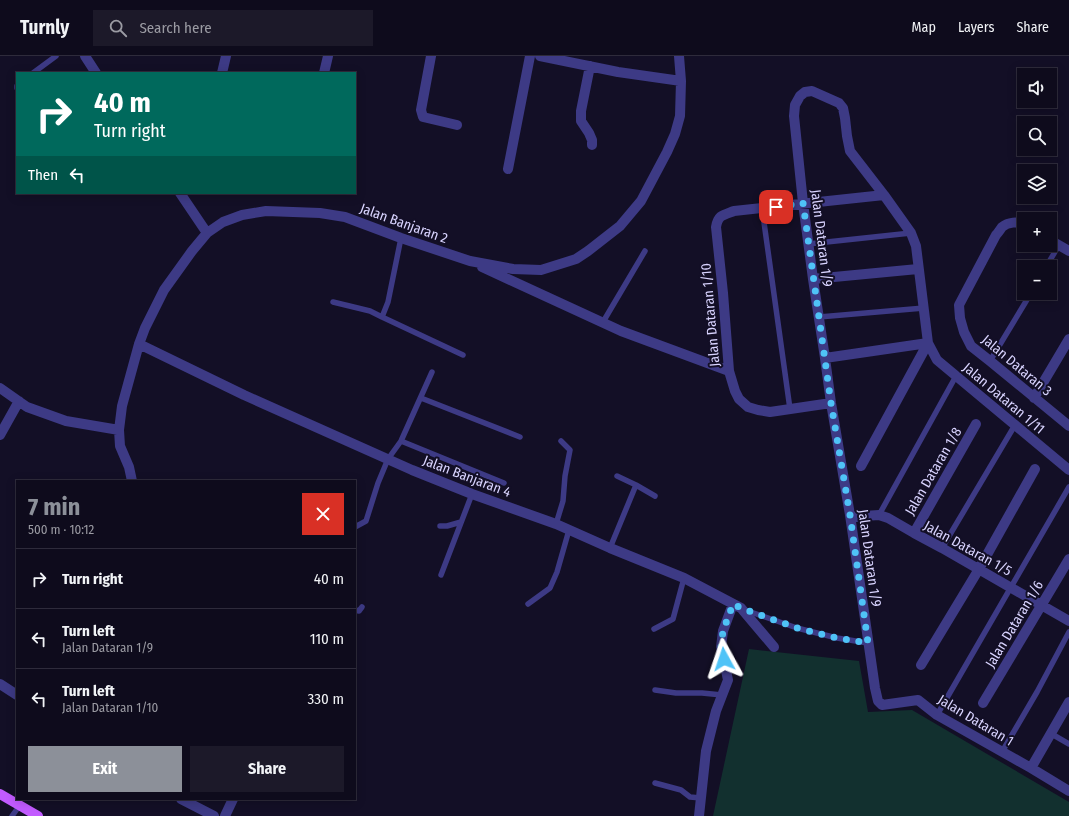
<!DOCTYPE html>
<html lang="en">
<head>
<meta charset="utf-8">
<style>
	body { margin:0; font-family:"Fira Sans Condensed",sans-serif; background:#1c1929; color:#f1f3f6; height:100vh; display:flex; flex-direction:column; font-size:15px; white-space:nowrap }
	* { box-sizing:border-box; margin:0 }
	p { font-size:13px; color:#9b9ba3 }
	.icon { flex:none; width:22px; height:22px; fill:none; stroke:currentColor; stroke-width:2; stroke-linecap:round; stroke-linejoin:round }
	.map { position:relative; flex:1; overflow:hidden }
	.drawer { position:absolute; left:16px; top:424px; width:340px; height:320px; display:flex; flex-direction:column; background:#0e0b1c; border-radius:0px; box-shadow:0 2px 10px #0003,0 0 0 1px #2e2b3b }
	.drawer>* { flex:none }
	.hud { position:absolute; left:16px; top:16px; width:340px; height:122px; border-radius:0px; box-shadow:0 2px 10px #0003,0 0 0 1px #2e2b3b; background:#00695c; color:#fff; overflow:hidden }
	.tools { position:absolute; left:1017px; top:12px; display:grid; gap:8px }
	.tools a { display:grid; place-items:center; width:40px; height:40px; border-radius:0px; background:#0e0b1c; box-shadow:0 2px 10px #0003,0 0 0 1px #2e2b3b; font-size:20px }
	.pin { position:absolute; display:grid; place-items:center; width:34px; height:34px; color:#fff; margin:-17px; border-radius:8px; box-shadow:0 2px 6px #0006 }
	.me { position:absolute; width:44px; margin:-22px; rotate:355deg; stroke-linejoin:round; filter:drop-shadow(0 0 3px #0008) }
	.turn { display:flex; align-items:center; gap:14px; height:84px; padding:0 12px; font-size:18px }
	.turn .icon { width:52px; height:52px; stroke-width:2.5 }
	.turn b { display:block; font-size:28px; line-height:34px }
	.then { display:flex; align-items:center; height:38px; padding:0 12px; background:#0003; gap:8px; font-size:15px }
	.round { display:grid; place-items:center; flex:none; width:42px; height:42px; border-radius:0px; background:#1c1929 }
	.overview { display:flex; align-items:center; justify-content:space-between; height:68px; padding:0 12px }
	h1 { font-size:24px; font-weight:700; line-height:30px; color:#8c9099 }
	.cta { display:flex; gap:8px; margin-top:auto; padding:8px 12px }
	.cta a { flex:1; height:46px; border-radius:0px; background:#8c9099; color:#fff; font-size:16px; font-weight:700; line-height:46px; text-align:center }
	.cta a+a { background:#1c1929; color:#f1f3f6 }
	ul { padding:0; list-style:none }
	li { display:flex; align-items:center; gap:12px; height:60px; padding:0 12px; border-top:1px solid #2e2b3b }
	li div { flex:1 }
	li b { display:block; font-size:15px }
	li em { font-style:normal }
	header { display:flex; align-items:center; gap:24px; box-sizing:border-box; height:56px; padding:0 20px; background:#0e0b1c; border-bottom:1px solid #2e2b3b }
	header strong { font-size:19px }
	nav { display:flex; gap:22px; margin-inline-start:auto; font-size:14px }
	.search { width:280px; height:36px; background:#1c1929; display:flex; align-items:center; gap:10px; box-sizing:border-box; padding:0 14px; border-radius:0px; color:#9b9ba3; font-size:15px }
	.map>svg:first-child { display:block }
	.green { fill:#12302f }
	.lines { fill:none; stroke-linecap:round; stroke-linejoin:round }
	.service { stroke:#3d3a85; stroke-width:5.5 }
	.minor { stroke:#3d3a85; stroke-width:10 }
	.primary { stroke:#c25bff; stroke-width:10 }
	.route { stroke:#4fc3f7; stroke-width:7; stroke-dasharray:0 12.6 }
	.labels { text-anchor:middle; stroke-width:4; stroke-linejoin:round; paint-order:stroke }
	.street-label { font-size:14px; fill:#d9d4ff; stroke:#130f26 }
</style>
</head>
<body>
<header>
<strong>Turnly</strong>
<div class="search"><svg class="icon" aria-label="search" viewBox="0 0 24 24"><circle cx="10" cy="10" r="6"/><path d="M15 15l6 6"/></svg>Search here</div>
<nav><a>Map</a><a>Layers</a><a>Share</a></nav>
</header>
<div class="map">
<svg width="1069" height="760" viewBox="0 0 1069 760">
	<rect width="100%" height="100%" fill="#130f26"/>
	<path class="green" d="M749,593L859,605L868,656L912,654L1069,746V760H713Z"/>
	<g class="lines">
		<path class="service" d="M33,17L56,0
			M17,30V32
			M762,152L790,353
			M808,188L911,177
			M1046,211L1059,189
			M333,246L370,255L382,261L388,246L401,182
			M382,261L463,299
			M819,261L924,252
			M603,266L645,195
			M990,305L1031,237
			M421,342L520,381
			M401,385L504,427
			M617,420L636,429
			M879,459L956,320
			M556,468L563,445L565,420L570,394L561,385
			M440,470H447L461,466
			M355,471L366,465L378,427L388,403L401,385L432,316
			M610,492L636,429L655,440
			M942,492L1015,369
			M441,519L472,438
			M528,548L550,532L557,516L569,474
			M355,554L359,555L362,551
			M745,554L797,572L837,582L868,587
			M654,573L673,563L684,522
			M655,634L676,637H702L722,639
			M937,659L1069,431
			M1050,677L1069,688
			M1002,696L1037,636L1069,576
			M655,727L681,734L690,741L701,742
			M12,760L20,749"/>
		<path class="minor" d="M85,0L96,17
			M431,0L421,54L423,61L457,69
			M540,0L618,16L681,25
			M590,10L581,55V65L589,77L592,84V89
			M222,17L226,0
			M324,17L328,0
			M508,113L530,0
			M180,137L207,177
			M1024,169C1018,165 1008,166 1002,171C1000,174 998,177 996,179L959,249L960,262L964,276L971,290L990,305L1069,370
			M1050,184L1069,195
			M482,211L621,275L729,315
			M813,223L918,213
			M139,288L244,339L412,414L472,438L556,468L610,492L684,522L741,552L774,591
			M825,302L928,287
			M0,332L27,351L66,365L119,374
			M1034,342L1069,283
			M831,347L770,356L758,354L748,351L739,343L735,335L729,315L723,237L716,171C718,159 723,159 734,155L884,139
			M0,379L19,345
			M861,410L928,287
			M1069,414L937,304L928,287L916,190L911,177L884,139L850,95L847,80L845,62L843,52L839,47L812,35L805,36L800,40L795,49L794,60L803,147L813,223L825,302L831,347L850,459L875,632L878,645L882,649L918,644L937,659L1031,712L1069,735
			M132,425L129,411L120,390L119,374L122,350L139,288L145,272L164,234L192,195L207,177L223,166L242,159L266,155L320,157L345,161L401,182L470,205L513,213L541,214L576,203L588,195L620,170L641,145L667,96L675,78L680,60L681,25L679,0
			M850,459L856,461L864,460L879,459L888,462L914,477L942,492L1069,565
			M914,477L976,368
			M921,609L979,513L1035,413
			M0,628L17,639
			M983,647L1069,503
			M1031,712L1069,646
			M181,743L214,760
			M225,760L233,743
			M699,760L706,695L716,655L728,624L721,591L723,575L733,548"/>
		<path class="primary" d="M0,738L38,760"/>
	</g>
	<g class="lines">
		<path class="route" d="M724,603L721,591L723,575L733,548L741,552L797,572L837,582L868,587L850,459L831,347L803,147L776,151"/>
	</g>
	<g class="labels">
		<g class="street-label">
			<text transform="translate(404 167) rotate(20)" y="5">Jalan Banjaran 2</text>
			<text transform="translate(822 182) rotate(83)" y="5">Jalan Dataran 1/9</text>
			<text transform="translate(710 259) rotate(-95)" y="5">Jalan Dataran 1/10</text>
			<text transform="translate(1017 309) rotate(40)" y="5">Jalan Dataran 3</text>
			<text transform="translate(1004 342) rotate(40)" y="5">Jalan Dataran 1/11</text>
			<text transform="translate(933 415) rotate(-60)" y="5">Jalan Dataran 1/8</text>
			<text transform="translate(467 420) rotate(21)" y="5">Jalan Banjaran 4</text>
			<text transform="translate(968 492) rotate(29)" y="5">Jalan Dataran 1/5</text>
			<text transform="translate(870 502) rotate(82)" y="5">Jalan Dataran 1/9</text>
			<text transform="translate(1014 568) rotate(-59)" y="5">Jalan Dataran 1/6</text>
			<text transform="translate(976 664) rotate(31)" y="5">Jalan Dataran 1</text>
		</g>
	</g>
</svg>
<div class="tools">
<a><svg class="icon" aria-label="sound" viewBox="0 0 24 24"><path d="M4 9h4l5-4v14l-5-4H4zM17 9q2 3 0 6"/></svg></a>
<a><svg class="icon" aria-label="search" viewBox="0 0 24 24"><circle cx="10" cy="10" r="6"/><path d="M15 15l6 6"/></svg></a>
<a><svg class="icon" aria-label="layers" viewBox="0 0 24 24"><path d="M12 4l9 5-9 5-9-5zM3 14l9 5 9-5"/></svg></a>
<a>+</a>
<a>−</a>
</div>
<div class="pin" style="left:776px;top:151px;background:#d93025"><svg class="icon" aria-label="arrive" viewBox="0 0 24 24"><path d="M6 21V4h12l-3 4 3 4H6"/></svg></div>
<svg class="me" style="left:724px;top:603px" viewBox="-20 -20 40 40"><path d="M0-17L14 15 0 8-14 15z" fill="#4fc3f7" stroke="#fff" stroke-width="4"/></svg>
<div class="hud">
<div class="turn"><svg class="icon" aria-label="right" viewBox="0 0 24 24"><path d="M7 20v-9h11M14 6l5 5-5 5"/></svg><div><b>40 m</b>Turn right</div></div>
<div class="then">Then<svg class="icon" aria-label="left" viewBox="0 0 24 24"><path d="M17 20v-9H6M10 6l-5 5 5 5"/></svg></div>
</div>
<section class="drawer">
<div class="overview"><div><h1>7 min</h1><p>500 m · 10:12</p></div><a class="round" style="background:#d93025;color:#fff"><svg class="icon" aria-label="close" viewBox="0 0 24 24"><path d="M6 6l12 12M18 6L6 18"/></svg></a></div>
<ul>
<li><svg class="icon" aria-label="right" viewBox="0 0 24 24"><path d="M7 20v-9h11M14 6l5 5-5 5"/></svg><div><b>Turn right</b></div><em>40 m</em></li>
<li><svg class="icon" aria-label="left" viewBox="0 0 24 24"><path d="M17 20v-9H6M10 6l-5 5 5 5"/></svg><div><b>Turn left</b><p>Jalan Dataran 1/9</p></div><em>110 m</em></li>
<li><svg class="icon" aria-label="left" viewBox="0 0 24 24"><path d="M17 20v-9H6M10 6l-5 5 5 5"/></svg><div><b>Turn left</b><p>Jalan Dataran 1/10</p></div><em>330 m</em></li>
</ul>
<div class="cta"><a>Exit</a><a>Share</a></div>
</section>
</div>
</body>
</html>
